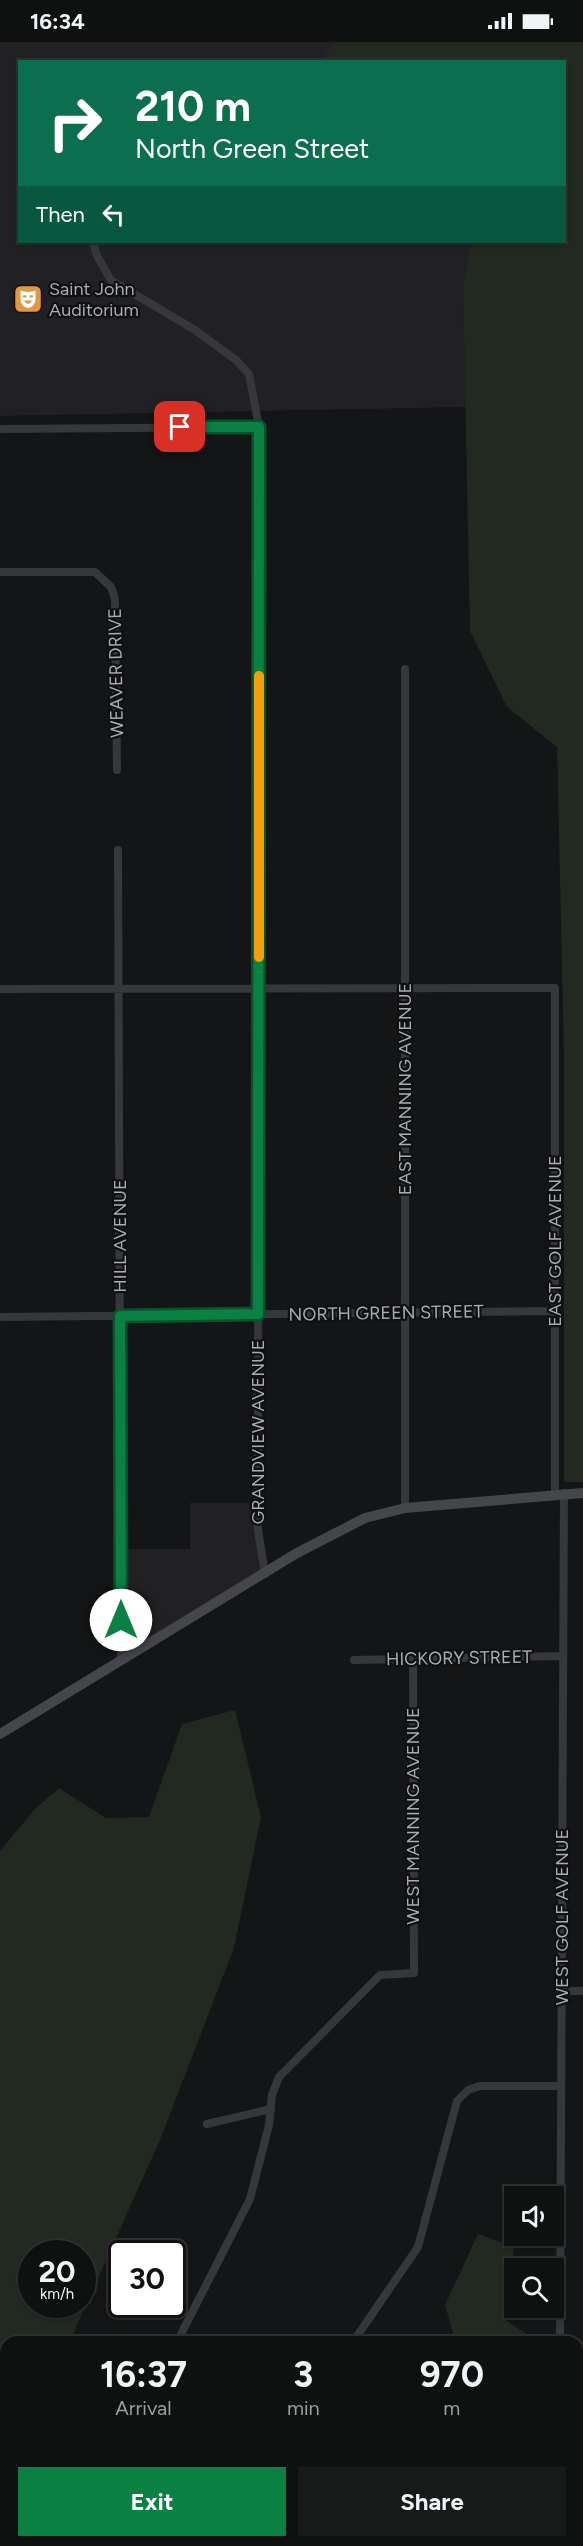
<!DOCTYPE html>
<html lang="en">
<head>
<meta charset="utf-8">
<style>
	body { margin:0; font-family:Figtree,sans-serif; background:#181919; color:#f1f3f6; height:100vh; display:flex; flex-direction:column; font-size:22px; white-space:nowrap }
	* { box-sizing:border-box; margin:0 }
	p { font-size:20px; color:#9b9d9f }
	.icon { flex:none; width:33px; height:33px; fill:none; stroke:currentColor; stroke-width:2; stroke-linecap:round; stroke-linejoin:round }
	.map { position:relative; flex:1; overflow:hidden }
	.drawer { position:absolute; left:0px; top:2294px; width:584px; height:212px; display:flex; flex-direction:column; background:#0f1010; border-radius:18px 18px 0 0; box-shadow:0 2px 4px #0004,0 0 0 2px #2f3030 }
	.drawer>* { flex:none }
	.top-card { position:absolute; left:18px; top:18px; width:548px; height:183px; border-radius:0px; box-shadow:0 2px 4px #0004,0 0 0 2px #2f3030; background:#0b6e4f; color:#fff; overflow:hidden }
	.fabs { position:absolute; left:504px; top:2144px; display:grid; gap:12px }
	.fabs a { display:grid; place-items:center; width:60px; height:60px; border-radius:0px; background:#0f1010; box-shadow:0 2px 4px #0004,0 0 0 2px #2f3030; font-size:30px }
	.speed { position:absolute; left:18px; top:2198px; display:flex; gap:12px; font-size:30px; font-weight:700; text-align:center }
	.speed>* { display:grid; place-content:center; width:78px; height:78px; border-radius:50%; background:#0f1010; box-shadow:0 2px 4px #0004,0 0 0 2px #2f3030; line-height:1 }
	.speed small { font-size:15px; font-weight:400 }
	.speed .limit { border:3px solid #111; border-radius:9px; background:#fff; color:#111 }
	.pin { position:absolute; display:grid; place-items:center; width:51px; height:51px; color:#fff; margin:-26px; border-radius:12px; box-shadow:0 3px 9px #0006 }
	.me { position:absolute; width:66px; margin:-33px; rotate:0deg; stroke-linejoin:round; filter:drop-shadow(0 0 4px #0008) }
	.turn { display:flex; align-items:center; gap:21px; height:126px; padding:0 18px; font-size:27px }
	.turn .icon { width:78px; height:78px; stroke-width:2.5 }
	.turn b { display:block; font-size:42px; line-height:51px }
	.then { display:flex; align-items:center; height:57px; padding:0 18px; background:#0003; gap:12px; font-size:22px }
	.eta { display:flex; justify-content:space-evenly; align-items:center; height:102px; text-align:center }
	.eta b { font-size:36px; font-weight:700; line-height:42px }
	.cta { display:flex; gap:12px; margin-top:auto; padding:12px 18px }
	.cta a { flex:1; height:69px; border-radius:0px; background:#0b8043; color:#fff; font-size:24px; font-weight:700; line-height:69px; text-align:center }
	.cta a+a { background:#181919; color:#f1f3f6 }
	.status { display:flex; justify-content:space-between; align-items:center; height:42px; padding:0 30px; background:#0f1010; direction:ltr }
	.status svg { height:16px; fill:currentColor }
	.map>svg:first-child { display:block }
	.built { fill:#212123 }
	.green { fill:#212921; fill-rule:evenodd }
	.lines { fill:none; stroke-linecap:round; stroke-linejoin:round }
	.street { stroke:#36373b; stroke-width:8 }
	.secondary { stroke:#44464b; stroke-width:10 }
	.highway { stroke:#62666b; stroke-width:15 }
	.route-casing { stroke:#07532c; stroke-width:15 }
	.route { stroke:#0b8043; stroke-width:10 }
	.slow { stroke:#f59e0b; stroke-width:10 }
	.labels { text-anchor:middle; stroke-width:4.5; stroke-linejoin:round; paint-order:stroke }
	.poi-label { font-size:18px; fill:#a7adb5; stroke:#101011; text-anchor:start }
	.street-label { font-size:18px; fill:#a7adb5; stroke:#101011 }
</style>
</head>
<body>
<div class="status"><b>16:34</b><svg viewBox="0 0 49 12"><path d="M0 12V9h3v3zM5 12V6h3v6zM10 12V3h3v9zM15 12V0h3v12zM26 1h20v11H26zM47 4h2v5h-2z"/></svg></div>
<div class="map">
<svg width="583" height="2504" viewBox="0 0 583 2504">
	<rect width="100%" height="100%" fill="#141516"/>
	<path class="built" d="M0,0H505L501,20H20V200H471L463,244L466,365L0,374Z
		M190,1461H258L265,1532L121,1616V1507H190Z"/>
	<path class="green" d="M338,0H583V1440H564V1013L557,705L507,665L470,589L463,244L471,200H564V20L322,19L332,3Z
		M235,1668L261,1775L234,1906L160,2098L70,2299L6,2300V2409L0,2406V1809L35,1767L59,1746L106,1776L149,1775L182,1682ZM32,2211H82V2262H32Z
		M478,2192L514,2205L505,2277L536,2299H455L445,2263Z
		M0,2431L6,2434V2499H137L147,2504H0Z
		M578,2457H583V2504H381L382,2499H578Z
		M183,2499H321L333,2504H196Z"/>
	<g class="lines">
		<path class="street" d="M93,200L97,214L111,238L195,288L236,318L249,332L259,385L258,1488L265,1532
			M0,387L259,385
			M0,530H95L111,545L115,557L117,728
			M405,627V1466
			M118,808L121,1616
			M0,947L555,946V1452
			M0,1275L555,1269
			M354,1618L563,1614
			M561,1949H583
			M207,2082L271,2067
			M177,2300L250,2157L269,2083L272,2053L279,2035L380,1933L414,1931L413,1617
			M353,2300L418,2205L457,2059L468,2048L479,2044H561
			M560,2300L564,1451"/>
		<path class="secondary" d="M0,1692L297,1511L365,1476L405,1466L583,1451"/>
		<path class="highway" d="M0,2406L6,2409
			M0,2424L6,2427
			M144,2499L155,2504
			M183,2499L196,2504"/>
	</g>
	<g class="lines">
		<g class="route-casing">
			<path id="route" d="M121,1578L120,1274L258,1272L259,385H180"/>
		</g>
		<use href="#route" class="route"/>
		<path class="slow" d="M259,915V634"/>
	</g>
	<defs>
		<g id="theatre-square" transform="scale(1.5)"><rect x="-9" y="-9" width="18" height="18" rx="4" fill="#e29840" stroke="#101011"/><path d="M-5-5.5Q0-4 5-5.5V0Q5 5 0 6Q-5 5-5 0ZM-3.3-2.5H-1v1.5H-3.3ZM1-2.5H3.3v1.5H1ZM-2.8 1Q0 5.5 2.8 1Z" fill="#fff"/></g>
	</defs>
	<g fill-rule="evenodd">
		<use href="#theatre-square" x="28" y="257"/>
	</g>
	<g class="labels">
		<g class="poi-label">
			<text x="49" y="253">Saint John<tspan x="49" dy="21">Auditorium</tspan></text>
		</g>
		<g class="street-label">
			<text transform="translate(116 631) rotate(-91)" y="6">WEAVER DRIVE</text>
			<text transform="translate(405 1047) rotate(-90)" y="6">EAST MANNING AVENUE</text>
			<text transform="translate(120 1194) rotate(-90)" y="6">HILL AVENUE</text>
			<text transform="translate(555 1199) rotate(-90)" y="6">EAST GOLF AVENUE</text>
			<text transform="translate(386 1271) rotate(-1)" y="6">NORTH GREEN STREET</text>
			<text transform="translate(258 1390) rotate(-90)" y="6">GRANDVIEW AVENUE</text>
			<text transform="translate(459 1616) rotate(-1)" y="6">HICKORY STREET</text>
			<text transform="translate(413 1774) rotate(-90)" y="6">WEST MANNING AVENUE</text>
			<text transform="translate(562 1875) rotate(-90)" y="6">WEST GOLF AVENUE</text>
		</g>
	</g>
</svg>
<div class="fabs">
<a><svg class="icon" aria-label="sound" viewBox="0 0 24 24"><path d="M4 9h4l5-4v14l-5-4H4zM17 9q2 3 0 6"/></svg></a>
<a><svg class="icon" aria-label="search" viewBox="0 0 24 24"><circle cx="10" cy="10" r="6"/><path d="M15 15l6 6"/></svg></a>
</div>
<div class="speed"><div>20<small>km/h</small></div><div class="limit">30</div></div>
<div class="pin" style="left:180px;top:385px;background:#d93025"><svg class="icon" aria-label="arrive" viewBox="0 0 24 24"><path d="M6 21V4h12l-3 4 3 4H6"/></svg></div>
<svg class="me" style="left:121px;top:1578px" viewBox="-20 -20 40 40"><circle r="19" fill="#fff"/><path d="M0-13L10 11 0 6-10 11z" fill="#0b8043"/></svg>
<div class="top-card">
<div class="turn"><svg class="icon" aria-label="right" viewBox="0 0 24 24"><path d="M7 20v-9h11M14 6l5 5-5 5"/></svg><div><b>210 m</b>North Green Street</div></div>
<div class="then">Then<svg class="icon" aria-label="left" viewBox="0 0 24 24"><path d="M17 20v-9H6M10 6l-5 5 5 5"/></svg></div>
</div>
<section class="drawer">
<div class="eta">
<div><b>16:37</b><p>Arrival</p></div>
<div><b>3</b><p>min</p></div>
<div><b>970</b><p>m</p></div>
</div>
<div class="cta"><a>Exit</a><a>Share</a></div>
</section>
</div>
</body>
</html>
